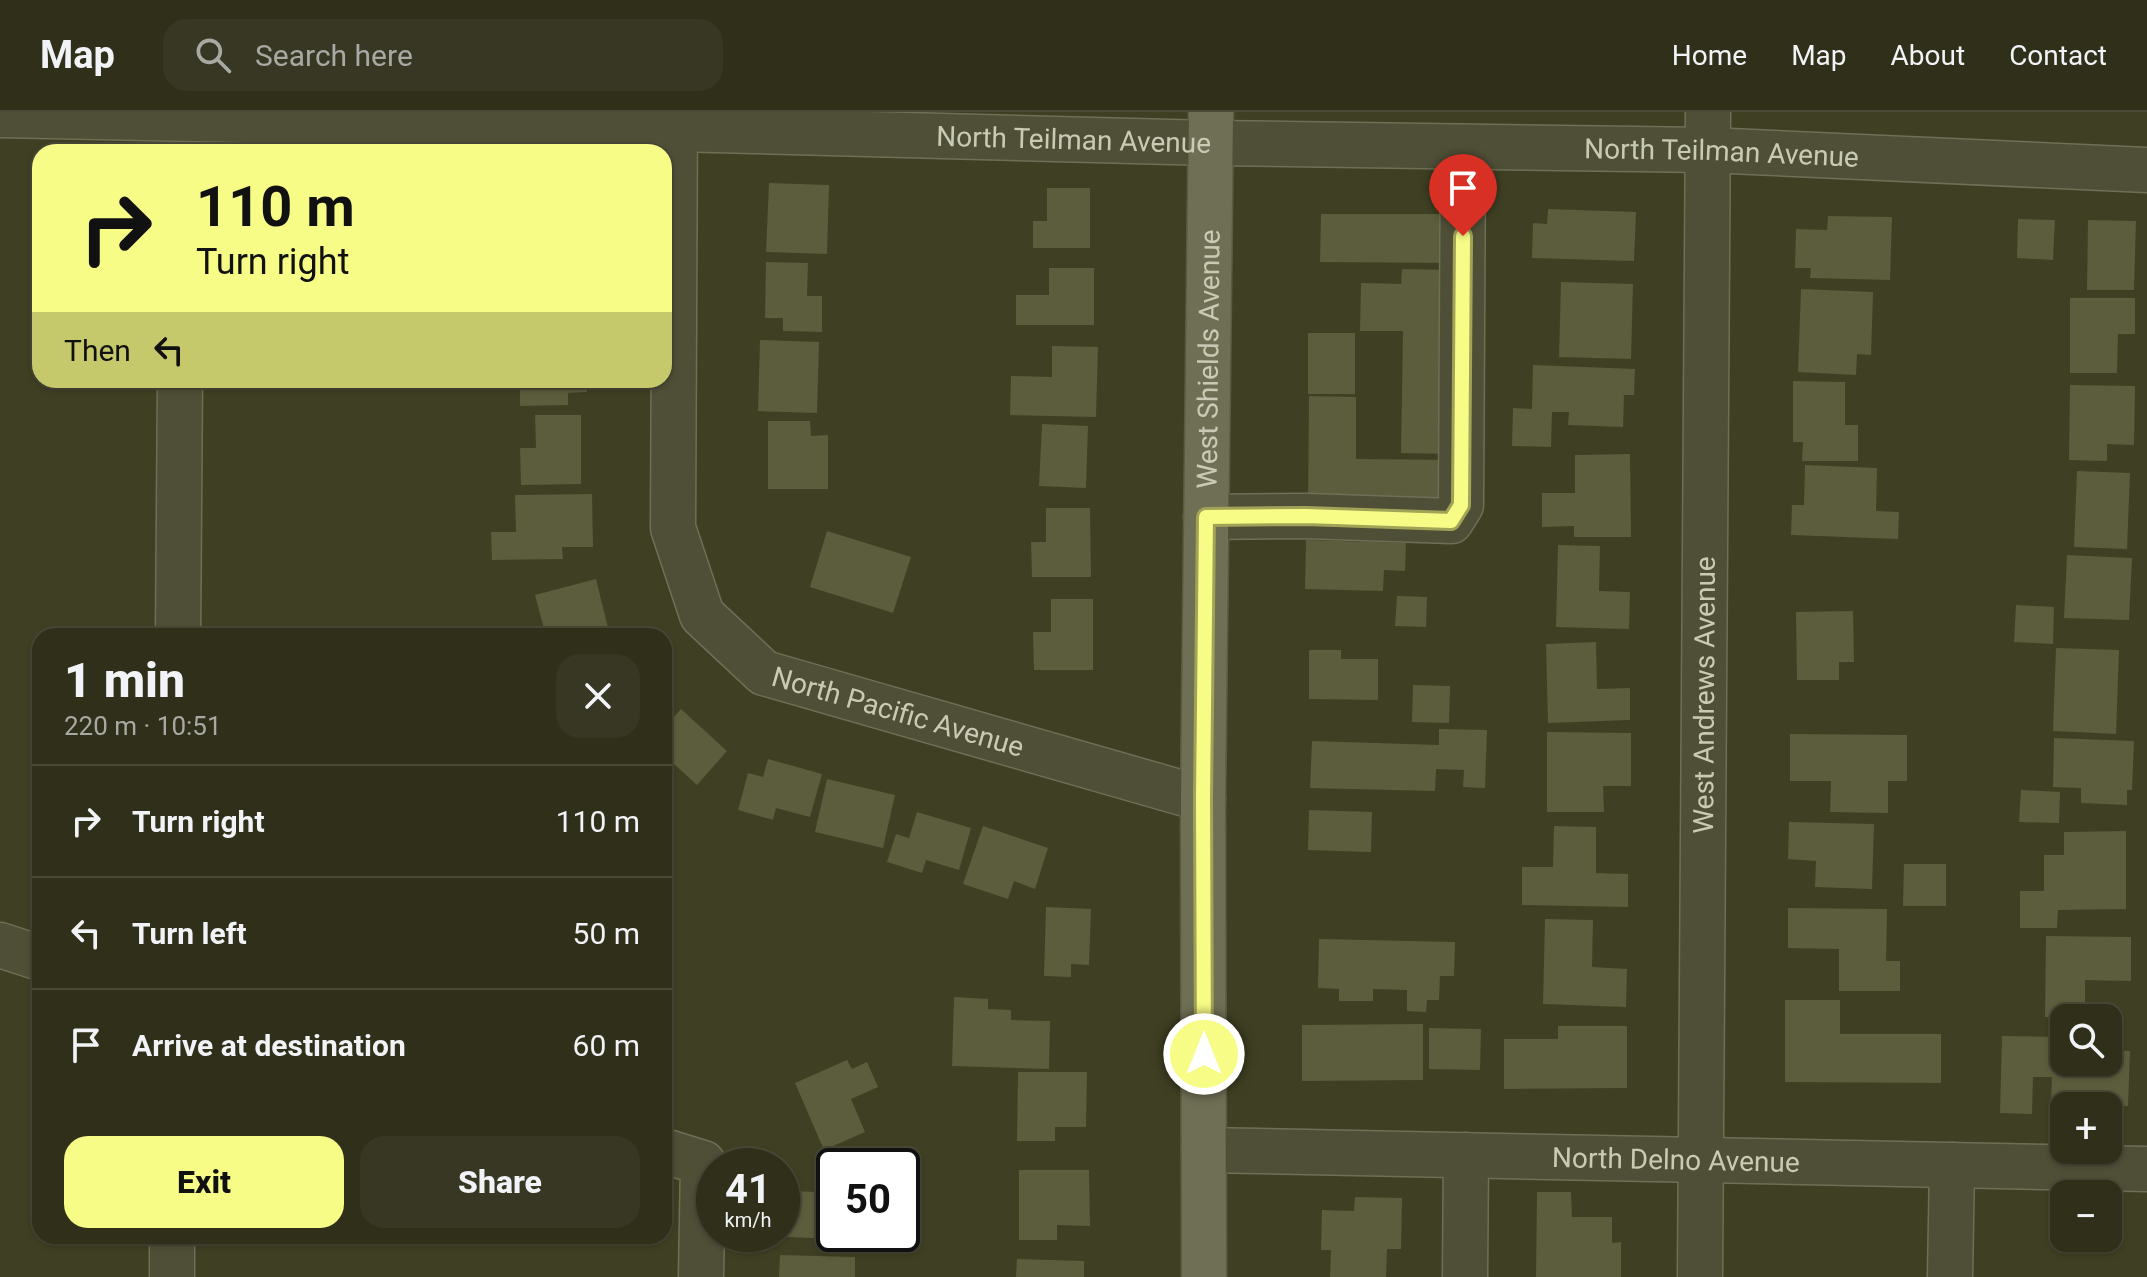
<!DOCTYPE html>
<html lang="en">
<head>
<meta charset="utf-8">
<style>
	body { margin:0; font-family:Roboto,sans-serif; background:#373723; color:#f1f3f6; height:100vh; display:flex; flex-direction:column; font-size:30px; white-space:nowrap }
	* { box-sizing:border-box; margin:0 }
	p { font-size:26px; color:#a7a9a2 }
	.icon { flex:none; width:44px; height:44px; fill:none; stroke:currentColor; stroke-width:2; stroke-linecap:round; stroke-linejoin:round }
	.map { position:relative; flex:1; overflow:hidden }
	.panel { position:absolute; left:32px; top:516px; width:640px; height:616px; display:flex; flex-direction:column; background:#2f2f1a; border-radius:24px; box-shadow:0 2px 6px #0004,0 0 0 2px #4a4a39 }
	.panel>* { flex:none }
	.hud { position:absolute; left:32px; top:32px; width:640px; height:244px; border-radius:24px; box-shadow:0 2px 6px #0004,0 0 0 2px #4a4a39; background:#f7fc86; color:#111; overflow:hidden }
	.controls { position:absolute; left:2050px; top:892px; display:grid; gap:16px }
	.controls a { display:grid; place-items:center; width:72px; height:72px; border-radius:16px; background:#2f2f1a; box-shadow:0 2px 6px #0004,0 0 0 2px #4a4a39; font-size:40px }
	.speed { position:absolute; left:696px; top:1036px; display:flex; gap:16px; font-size:40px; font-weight:700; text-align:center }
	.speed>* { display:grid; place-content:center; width:104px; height:104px; border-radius:50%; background:#2f2f1a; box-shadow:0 2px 6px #0004,0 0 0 2px #4a4a39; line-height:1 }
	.speed small { font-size:20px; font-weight:400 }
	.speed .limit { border:4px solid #111; border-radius:12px; background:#fff; color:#111 }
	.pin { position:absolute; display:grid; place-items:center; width:68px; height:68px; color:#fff; margin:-82px -34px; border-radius:50% 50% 50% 0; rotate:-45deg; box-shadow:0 0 8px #0007 }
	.pin .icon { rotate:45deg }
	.me { position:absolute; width:88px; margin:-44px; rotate:0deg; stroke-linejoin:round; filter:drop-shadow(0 0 6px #0008) }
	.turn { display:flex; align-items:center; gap:28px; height:168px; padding:0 32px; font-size:36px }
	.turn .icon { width:104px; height:104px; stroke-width:2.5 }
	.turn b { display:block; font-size:56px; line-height:68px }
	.then { display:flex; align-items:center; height:76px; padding:0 32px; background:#0003; gap:16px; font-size:30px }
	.round { display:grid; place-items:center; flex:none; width:84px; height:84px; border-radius:24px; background:#373723 }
	.overview { display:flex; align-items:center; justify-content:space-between; height:136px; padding:0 32px }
	h1 { font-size:48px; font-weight:800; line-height:60px }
	.cta { display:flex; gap:16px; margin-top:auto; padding:16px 32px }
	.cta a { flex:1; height:92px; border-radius:24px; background:#f7fc86; color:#111; font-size:32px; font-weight:800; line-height:92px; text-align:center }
	.cta a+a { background:#373723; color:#f1f3f6 }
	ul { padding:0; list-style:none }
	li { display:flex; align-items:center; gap:24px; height:112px; padding:0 32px; border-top:2px solid #4a4a39 }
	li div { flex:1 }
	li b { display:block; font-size:30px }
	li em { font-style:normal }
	header { display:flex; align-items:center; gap:48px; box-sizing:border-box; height:112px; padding:0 40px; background:#2f2f1a; border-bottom:2px solid #4a4a39 }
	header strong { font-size:38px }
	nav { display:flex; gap:44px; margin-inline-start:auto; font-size:28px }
	.search { width:560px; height:72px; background:#373723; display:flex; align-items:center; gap:20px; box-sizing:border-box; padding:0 28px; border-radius:24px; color:#a7a9a2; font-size:30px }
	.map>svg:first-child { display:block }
	.building { fill:#5c5d3c }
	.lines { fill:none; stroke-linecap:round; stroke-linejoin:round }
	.minor-casing { stroke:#6f6f58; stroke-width:47 }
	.major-casing { stroke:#5b5b44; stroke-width:47 }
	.minor { stroke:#4f4f37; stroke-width:44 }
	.major { stroke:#6f6f55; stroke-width:44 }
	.route-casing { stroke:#a1a457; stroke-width:20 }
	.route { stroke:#f7fc86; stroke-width:14 }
	.labels { text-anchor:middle; stroke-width:6; stroke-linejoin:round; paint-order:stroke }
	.street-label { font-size:28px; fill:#c9cab4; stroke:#34341c }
</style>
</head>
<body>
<header>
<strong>Map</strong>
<div class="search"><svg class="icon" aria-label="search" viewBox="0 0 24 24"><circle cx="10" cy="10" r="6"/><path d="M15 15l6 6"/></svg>Search here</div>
<nav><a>Home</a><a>Map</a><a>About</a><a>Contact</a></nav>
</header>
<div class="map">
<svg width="2147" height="1165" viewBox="0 0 2147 1165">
	<rect width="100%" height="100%" fill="#3f3f23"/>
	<path class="building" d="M769,71L829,73L827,142L766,140Z
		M1047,76H1090V136H1033V109H1047Z
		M1548,97L1636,100L1634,149L1532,146L1533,111L1547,112Z
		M1321,102H1454V151L1320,150Z
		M1828,104L1892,105L1890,168L1810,166L1811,156H1795L1796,117L1827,118Z
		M2018,107L2055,108L2053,148L2017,146Z
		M2088,108L2136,109L2134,178H2087Z
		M766,150L808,151L807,184H822V220L783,219V206H765Z
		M1049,156H1094V213H1016V183H1049Z
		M1402,157L1450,158L1447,342L1401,341L1403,219H1360L1361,171L1401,172Z
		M1561,170L1633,172L1631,247L1559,245Z
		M1801,177L1873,180L1871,243L1857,242L1856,263L1798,260Z
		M2070,186H2135V222H2118L2117,261H2070Z
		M1308,221H1355V282H1308Z
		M760,228L819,230L817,301L758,299Z
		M1052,234L1098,235L1096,305L1010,303L1011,264L1052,265Z
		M1533,253L1635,257L1634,283H1624L1623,315L1568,313L1569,300H1552L1551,335L1512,334L1513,296L1532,297Z
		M520,268H587V280L568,281V293L520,294Z
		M1793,269L1845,270V313H1858V349H1802L1803,330H1793Z
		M2070,273L2135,274L2134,333L2107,332V349L2069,348Z
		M1309,284L1356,285V347L1451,348V397L1308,396Z
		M535,303H581V372L521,373L520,336H536Z
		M768,309H810L811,324L828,323V377H768Z
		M1042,312L1088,314L1086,376L1039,374Z
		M1630,342L1631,425H1574V414L1542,415V381H1575V343Z
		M1805,353L1877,356L1876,399L1899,400L1898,427L1791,423L1792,393H1804Z
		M2077,359L2130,361L2127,437L2074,435Z
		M592,382L593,435H562L563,447L492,448L491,420H516L515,383Z
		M1046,396H1090L1091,465H1032L1031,430H1046Z
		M827,419L911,445L893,501L810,475Z
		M1306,428L1406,431L1405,459L1384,458L1383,479L1305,477Z
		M1558,433L1600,434L1599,479L1630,480L1629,517L1556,515Z
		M2067,443L2132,446L2129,508L2064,506Z
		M596,467L610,524H546L535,483Z
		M1397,484L1427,485L1426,515L1395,514Z
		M1051,487H1093V558H1034L1033,520H1051Z
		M2016,493L2054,495L2053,532L2014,530Z
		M1853,499L1854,550H1839V568H1797L1796,500Z
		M1596,530L1597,577L1630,576V608L1548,611L1546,532Z
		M2056,536L2119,538L2116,622L2053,619Z
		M1309,538H1341V547H1378V588L1309,587Z
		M1413,573L1450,574L1449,611L1412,610Z
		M681,597L727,639L697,673L664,643V616Z
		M1439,617L1487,618L1485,676L1463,675L1464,658L1436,657L1435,679L1310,676L1312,629L1439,633Z
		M1547,620L1631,621V674H1603L1604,700H1547Z
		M1790,622L1907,623V669H1888V701L1830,700L1831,669H1790Z
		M2054,626L2134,629L2132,678H2127V693L2081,691V676L2053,675Z
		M768,647L822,662L810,705L776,696L773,708L738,698L748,661L763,665Z
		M827,667L895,683L883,736L815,720Z
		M2021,678L2060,680L2059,711L2019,710Z
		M1309,698L1372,700L1371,740L1308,738Z
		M917,700L971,716L959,758L926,748L922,761L887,750L896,722L909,726Z
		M1789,710L1874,712L1872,777L1815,775L1816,749L1788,747Z
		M983,714L1048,736L1035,777L1014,769L1008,787L963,772Z
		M1554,714L1596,715V761L1628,762V795L1522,793V755H1553Z
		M2126,719V797L2058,798L2057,816H2020V779H2044V743H2064V720Z
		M1904,752H1946V794H1903Z
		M1046,795L1091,797L1089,853L1071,852V865L1044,864Z
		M1788,796L1887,797L1886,849H1900V879H1839V837L1788,836Z
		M1545,807L1593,808L1592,855L1627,857L1626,895L1543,892Z
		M2046,824L2131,825V869L2085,868V906L2045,905Z
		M1319,827L1455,830L1454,864H1440L1439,888H1427L1426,900L1407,899V878L1373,877V889H1339V877L1318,876Z
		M954,885L988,887V897L1011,898V908L1050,909L1049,957L952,954Z
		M1785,888H1840V922H1941V971L1785,970Z
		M1423,912V968L1302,969V913Z
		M1558,914H1627V976L1504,977V927H1558Z
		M1429,916L1481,917L1480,958L1429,957Z
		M2002,924L2061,925L2064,950H2108V938L2130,939L2128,994L2051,991L2052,965H2033L2032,1002L2000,1001Z
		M847,948L852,957L867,950L878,975L851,987L865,1020L824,1038L795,971Z
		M1018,960H1087L1086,1015H1055V1029H1017Z
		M818,1052H834V1122H885V1129L787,1125L788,1079L817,1080Z
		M1019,1058H1089L1090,1114L1057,1113V1128H1019Z
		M1537,1080H1571L1572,1105H1612V1131L1621,1130V1165H1536Z
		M1355,1085L1402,1086L1401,1137H1387L1386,1165H1330L1331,1138H1321L1322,1098L1354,1099Z
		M780,1143L855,1145V1165H779Z
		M1017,1147L1084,1149V1165H1016Z"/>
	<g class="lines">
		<g class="minor-casing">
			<g id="minor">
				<path id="s1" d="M675,0L673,416L702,503L764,561L1203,687"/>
				<path id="s2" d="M0,3L675,17L1211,31L1708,38L2147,58"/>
				<path d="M1206,405L1306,404L1451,409L1461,393L1463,35"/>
				<path d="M178,524L180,268"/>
				<path d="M0,833L40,846"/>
				<path id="s3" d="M1204,1038L2147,1057"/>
				<path d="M664,1039L703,1051L701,1165"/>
				<path d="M172,1165V1124"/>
				<path d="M1465,1165L1466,1043"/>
				<path id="s4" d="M1700,1165L1708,0"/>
				<path d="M1950,1165L1952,1053"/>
			</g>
		</g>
		<g class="major-casing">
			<g id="major">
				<path id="s5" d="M1204,1165L1203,687L1211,0"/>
			</g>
		</g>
		<use href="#minor" class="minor"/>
		<use href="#major" class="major"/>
	</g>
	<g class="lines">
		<g class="route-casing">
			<path id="route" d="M1204,942L1203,687L1206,405L1306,404L1451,409L1461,393L1463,124"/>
		</g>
		<use href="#route" class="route"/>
	</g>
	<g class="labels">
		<g class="street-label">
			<text dy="10" stroke="none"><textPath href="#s2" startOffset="1074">North Teilman Avenue</textPath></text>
			<text dy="10" stroke="none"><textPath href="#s2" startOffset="1722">North Teilman Avenue</textPath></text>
			<text dy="10" stroke="none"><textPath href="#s5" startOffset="918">West Shields Avenue</textPath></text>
			<text dy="10" stroke="none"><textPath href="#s4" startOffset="582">West Andrews Avenue</textPath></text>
			<text dy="10" stroke="none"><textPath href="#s1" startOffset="732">North Pacific Avenue</textPath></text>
			<text dy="10" stroke="none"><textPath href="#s3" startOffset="472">North Delno Avenue</textPath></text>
		</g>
	</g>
</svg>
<div class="controls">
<a><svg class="icon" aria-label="search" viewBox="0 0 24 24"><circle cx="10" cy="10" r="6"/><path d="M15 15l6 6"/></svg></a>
<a>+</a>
<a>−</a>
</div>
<div class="speed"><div>41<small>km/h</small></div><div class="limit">50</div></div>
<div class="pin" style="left:1463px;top:124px;background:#d93025"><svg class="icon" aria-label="arrive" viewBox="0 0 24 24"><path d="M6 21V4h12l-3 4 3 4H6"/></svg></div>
<svg class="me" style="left:1204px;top:942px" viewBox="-20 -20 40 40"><circle r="17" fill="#f7fc86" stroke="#fff" stroke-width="3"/><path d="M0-11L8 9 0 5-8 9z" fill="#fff"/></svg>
<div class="hud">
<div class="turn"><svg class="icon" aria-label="right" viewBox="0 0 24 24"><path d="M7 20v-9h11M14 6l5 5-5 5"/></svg><div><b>110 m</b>Turn right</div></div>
<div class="then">Then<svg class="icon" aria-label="left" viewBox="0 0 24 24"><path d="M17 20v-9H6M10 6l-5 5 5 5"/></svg></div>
</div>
<section class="panel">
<div class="overview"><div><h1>1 min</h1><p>220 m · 10:51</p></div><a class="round"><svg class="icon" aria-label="close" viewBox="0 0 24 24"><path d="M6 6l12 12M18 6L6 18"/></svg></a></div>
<ul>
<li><svg class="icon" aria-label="right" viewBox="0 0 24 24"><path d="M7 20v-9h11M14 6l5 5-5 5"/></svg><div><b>Turn right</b></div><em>110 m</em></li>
<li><svg class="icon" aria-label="left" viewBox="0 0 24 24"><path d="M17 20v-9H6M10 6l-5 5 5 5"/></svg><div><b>Turn left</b></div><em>50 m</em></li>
<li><svg class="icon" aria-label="arrive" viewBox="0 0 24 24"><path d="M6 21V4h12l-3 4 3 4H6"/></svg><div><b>Arrive at destination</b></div><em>60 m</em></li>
</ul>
<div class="cta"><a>Exit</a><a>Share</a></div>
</section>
</div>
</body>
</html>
